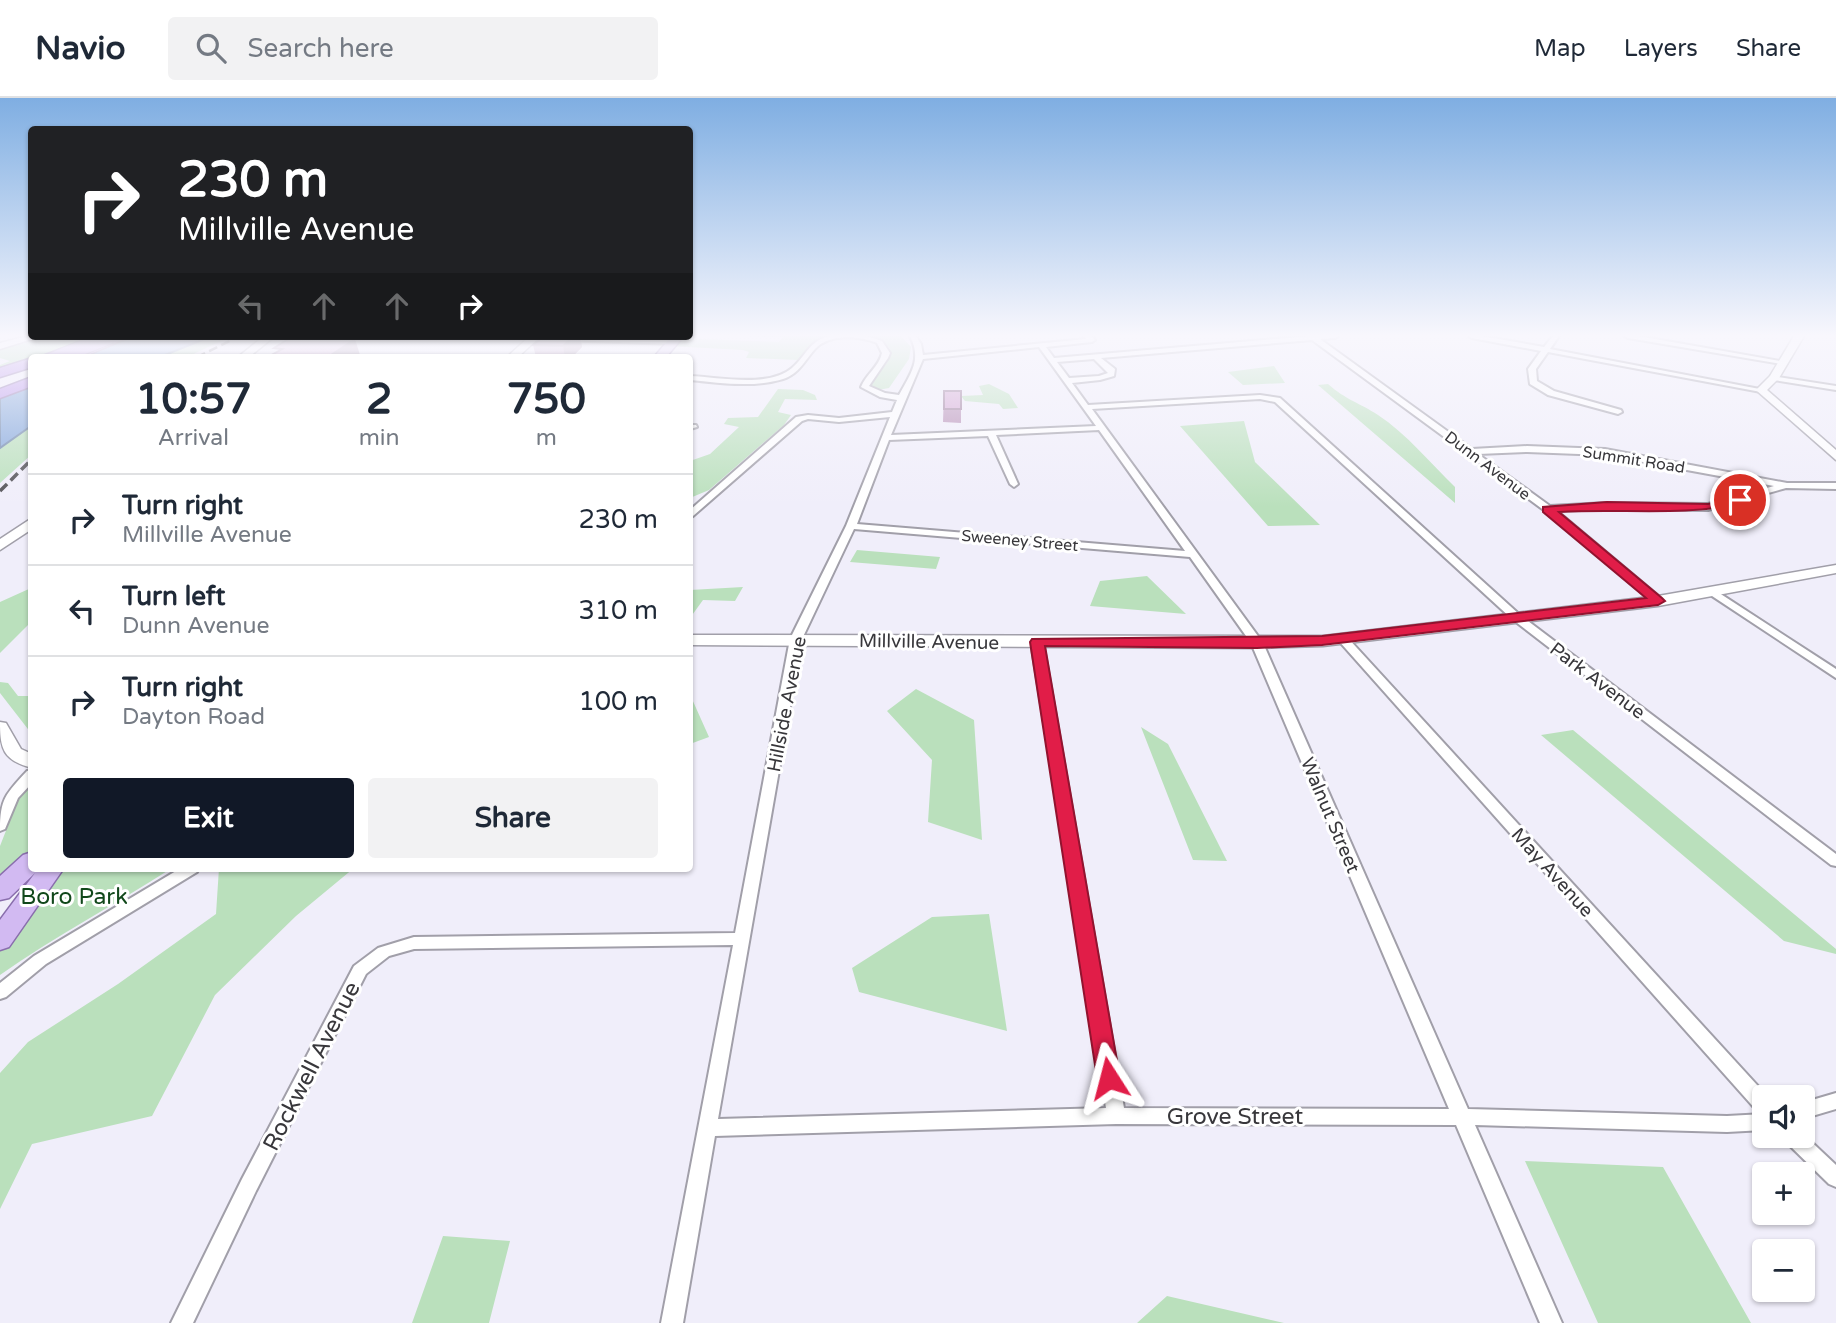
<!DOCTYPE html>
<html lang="en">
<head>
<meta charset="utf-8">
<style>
	body { margin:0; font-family:"Varela Round",sans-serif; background:#f2f2f3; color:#1f2937; height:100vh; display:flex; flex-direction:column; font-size:26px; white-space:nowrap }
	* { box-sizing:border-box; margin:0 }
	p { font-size:23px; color:#747a83 }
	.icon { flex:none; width:38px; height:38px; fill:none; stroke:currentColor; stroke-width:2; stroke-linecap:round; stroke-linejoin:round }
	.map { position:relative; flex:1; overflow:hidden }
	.details { position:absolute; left:28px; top:256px; width:665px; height:518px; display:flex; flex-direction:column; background:#fff; border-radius:7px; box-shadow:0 2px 5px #0004 }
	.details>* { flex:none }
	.top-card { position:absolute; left:28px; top:28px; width:665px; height:214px; border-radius:7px; box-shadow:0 2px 5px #0004; background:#202124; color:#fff; overflow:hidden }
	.buttons { position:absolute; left:1752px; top:987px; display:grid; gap:14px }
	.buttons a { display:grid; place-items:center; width:63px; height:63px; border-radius:7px; background:#fff; box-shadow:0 2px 5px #0004; font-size:35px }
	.pin { position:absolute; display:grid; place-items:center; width:60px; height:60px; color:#fff; margin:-30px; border:4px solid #fff; border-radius:50%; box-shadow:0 2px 7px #0007 }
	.me { position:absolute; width:77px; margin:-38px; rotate:351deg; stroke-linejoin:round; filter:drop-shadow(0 0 5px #0008) }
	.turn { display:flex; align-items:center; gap:24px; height:147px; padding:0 35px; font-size:32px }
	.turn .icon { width:91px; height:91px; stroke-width:2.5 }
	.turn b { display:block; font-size:49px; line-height:60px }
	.lanes { display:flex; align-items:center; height:66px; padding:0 35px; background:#0003; justify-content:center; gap:35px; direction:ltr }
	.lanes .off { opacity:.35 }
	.eta { display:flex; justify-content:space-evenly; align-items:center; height:119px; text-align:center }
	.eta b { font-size:42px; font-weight:800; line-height:49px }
	.button { display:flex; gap:14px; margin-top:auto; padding:14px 35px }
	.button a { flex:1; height:80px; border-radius:7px; background:#111827; color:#fff; font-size:28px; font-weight:800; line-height:80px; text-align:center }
	.button a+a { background:#f2f2f3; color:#1f2937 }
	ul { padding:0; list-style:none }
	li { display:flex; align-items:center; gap:21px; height:91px; padding:0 35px; border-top:2px solid #e0e1e3 }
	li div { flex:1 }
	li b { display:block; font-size:26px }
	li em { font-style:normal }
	header { display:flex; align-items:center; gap:42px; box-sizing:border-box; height:98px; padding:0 35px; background:#fff; border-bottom:2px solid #e0e1e3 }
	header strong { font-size:33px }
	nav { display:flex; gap:38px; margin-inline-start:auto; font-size:24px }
	.search { width:490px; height:63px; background:#f2f2f3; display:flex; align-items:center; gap:18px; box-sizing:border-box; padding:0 24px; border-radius:7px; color:#747a83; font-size:26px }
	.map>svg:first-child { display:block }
	.green { fill:#bae0bc }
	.water { fill:#81a5da; stroke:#6b84aa; stroke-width:2 }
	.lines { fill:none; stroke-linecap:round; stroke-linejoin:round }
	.street-casing { stroke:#a19fa9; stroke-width:4 }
	.secondary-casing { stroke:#a19fa9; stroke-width:3 }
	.primary-casing { stroke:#896eac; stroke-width:3 }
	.highway-casing { stroke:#896eac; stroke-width:3 }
	.street { fill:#fff; fill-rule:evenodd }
	.secondary { fill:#fff; fill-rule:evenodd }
	.primary { fill:#d2baf2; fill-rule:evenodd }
	.highway { fill:#b48ce9; fill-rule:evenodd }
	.rail-far1 { stroke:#504f54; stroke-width:2.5; stroke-dasharray:9 4.5; stroke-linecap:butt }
	.rail { stroke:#504f54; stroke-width:3.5; stroke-dasharray:10 5; stroke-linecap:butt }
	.highway-bridge-casing { stroke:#896eac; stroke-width:16; stroke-linecap:butt }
	.highway-bridge { stroke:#b48ce9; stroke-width:14 }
	.wall { fill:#b288b2 }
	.shaded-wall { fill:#916f91 }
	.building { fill:#cf9ecf; stroke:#916f91; stroke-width:2 }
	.route { fill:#e11d48; stroke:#92132f; stroke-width:2 }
	.labels { text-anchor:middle; stroke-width:6; stroke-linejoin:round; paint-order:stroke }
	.far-street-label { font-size:16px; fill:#38373b; stroke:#fff }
	.street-label { font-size:19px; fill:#38373b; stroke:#fff }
	.near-park-label { font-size:23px; fill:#11481b; stroke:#fff }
	.near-street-label { font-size:23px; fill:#38373b; stroke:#fff }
</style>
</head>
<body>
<header>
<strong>Navio</strong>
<div class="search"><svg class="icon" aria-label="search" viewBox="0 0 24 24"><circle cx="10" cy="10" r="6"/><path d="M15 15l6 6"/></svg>Search here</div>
<nav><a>Map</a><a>Layers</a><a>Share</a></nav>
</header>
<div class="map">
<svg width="1836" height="1225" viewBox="0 0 1836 1225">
	<rect width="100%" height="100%" fill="#f0eefa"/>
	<path class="green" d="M47,238H100L40,259H32L31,262L0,272V267L10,263L0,260V250Z
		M212,238H232L187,259H161Z
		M840,238L816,243L800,262L746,260L749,254L743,252L669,248L676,240L779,244L783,239H741Z
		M861,238H901L911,249L909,261L889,290L878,292L867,287L887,265L890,251C882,240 874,239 861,238Z
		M1274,268L1285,285L1243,287L1228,274Z
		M989,286L1009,296L1018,310L1003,311L999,306L965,303L961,298L983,297L979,288Z
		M1328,286C1346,302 1360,305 1378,317C1407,336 1430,365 1455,389V405L1318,287Z
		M778,291L803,292L815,297L817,302L785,301L778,314L791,317L784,327L709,392L690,400V363L710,356L739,329L724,326L728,320L758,319Z
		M1244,323L1255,364L1320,427L1268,428L1180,328Z
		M31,328V357L0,385V350Z
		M857,452L940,459L936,471L850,464Z
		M1147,478L1186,516L1090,508L1100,483Z
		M743,489L735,503L703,502L690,520V492Z
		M31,490V524L0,555V504Z
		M0,584L8,585L18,598H31V635L0,595Z
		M916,591L974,622L982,742L928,724L932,662L887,613Z
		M692,601L709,639L690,646V603Z
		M1141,629L1168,646L1227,763L1193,762Z
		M1573,632L1836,851V856L1784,843L1541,637Z
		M31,681V757L0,785V748L23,689Z
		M64,770H172C115,807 55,838 0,877V852Z
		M219,770H354L296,818L215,897L152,1018L32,1046L0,1111V975L28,944L118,886L216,816Z
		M989,816L1007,933L859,894L852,870L932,819Z
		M1525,1063L1663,1069L1751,1225H1598Z
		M443,1138L510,1143L489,1225H412Z
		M1167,1198L1284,1225H1137Z"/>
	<path class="water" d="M135,238H212L160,259H82Z
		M31,280V328L0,350V293Z"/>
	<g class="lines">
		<g class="street-casing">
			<path id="street" d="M531,238L673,242L676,244L673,246L534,241Z
				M829,238H867L882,243L890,255L888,260L869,288L885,295L899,297C911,275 922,262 910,238H916L921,246L923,257L1086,241L1084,238H1091L1095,242L1092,244L1046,249L1054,260L1310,238H1338L1335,240L1320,241L1472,351L1527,348L1605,351L1787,385H1836V391L1786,390L1708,412L1607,411L1557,413L1662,501L1663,503L1662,505H1654L1545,413L1312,242L1101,260L1115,271L1114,278L1100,282L1072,285L1088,307L1260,297L1280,300L1520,517L1836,756V768L1831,767L1512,521L1275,304L1260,301L1092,311L1263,545L1468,1011L1727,1018L1764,1016L1758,1014L1338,542L1336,540L1338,538H1346L1768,999H1764V1032L1727,1034L1475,1027L1562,1225H1540L1456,1027L1116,1026L715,1038L683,1225H661L733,847L414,851L389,858L366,876L256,1093L193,1225H171L242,1081L354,868L378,850L414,839L735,835L790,541L846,428L890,319L839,324L808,321L802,323L693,418L690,419V412L796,319L808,317L839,320L892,314L897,302L880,299L861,289C866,276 879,269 882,255L877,245C859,238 830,235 815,251C805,262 799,276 783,281C753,290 721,285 690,282V278C718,279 769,290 792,270C807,257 808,244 829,238ZM1039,249L1096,328L891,337L923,261ZM1094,261L1108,275L1099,278L1069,280L1057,264ZM1099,332L1185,453L857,426L889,342L988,338L1010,386L1014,389L1018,386L996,337ZM1527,354L1605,357L1774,388L1708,406L1607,405L1550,408L1478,356ZM854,431L1190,459L1251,545L1449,1011L1124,1010L1043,544L1037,541L1031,544L1106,1010L718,1021L802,541Z
				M1469,238H1481L1544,249L1553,238H1559L1550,251L1765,292L1761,294L1548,254L1536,271L1537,283L1554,293L1621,312L1622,314L1618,316L1548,297L1530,286L1528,271L1541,253L1472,240Z
				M1625,238H1638L1786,264L1782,266L1628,240Z
				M1771,278L1836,288V292L1774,282L1770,280Z
				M690,327H696L697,329L690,331Z
				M1713,491L1836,571V580L1709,496L1708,494Z
				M32,672V685L18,700L5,731L0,733C0,700 6,696 27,673Z
				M181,770H199L197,774L46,866L6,899L0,901V885L34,858Z
				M1836,995V1011L1802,1021V1005Z
				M1802,1035L1836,1067V1089L1829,1086L1786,1044L1784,1038H1802Z"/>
		</g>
		<g class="secondary-casing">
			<path id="secondary" d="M27,238H42L0,251V245Z
				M264,238H275L249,259H238Z
				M530,238H541L518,259H507Z
				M1794,238H1804L1779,280L1767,292L1836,352V362L1756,292L1770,278Z
				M32,420V431L0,452V441Z
				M1836,467V475L1658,508L1323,548L1257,550L690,547V537L1323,538L1658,498Z
				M0,624L6,625L21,651L32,656V670C3,662 0,651 0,624Z"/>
		</g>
		<g class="primary-casing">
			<path id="primary" d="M672,238H684L666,259H654Z
				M32,754V770H64L9,849L0,852V822L35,775L9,800L0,802V778L23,757Z"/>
		</g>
		<g class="highway-casing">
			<path id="highway" d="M114,238H131L90,256L84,252L60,259H40L77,245H87L88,248Z
				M32,260V269L0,279V270Z
				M32,279V288L0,300V291Z"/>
		</g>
		<use href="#street" class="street"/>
		<use href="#secondary" class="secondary"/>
		<use href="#primary" class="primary"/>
		<use href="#highway" class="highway"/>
		<path class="rail-far1" d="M197,259L240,238"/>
		<path class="rail" d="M0,393L32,361"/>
		<g class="highway-bridge-casing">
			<path id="highway-bridge" d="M59,259L111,238"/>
		</g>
		<use href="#highway-bridge" class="highway-bridge"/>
	</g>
	<path class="wall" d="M544,238H580L582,249L572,259H536L533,247Z
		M944,293L961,311V325L943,324Z"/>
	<path class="shaded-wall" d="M574,238H580L582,249L572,259H565L563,248Z
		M355,241L360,257L357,259H328Z"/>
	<path class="building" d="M293,238L355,241L328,259H268L282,251L274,250Z
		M544,238H574L563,248L533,247Z
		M944,293H961V311H944Z"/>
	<linearGradient id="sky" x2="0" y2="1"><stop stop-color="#7faee2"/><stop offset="0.58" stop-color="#f8f7fd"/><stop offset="1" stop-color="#f8f7fd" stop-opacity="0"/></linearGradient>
	<rect width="1836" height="409" fill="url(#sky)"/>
	<path class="route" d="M1740,399L1746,402L1744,405C1684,419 1620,410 1559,414L1662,500L1665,503L1658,507L1322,547L1257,550L1045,548L1120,980L1117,987L1109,990L1101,987L1097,980L1030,544L1032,541L1322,538L1646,500L1543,414V409L1607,404L1708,406Z"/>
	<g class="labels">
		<g class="far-street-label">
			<text transform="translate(1634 361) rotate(9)" y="6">Summit Road</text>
			<text transform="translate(1488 367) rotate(37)" y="6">Dunn Avenue</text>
			<text transform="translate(1020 442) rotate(5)" y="6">Sweeney Street</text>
		</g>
		<g class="street-label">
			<text transform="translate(929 543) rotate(1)" y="7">Millville Avenue</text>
			<text transform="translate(1598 582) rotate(37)" y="7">Park Avenue</text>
			<text transform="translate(786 606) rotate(-79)" y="7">Hillside Avenue</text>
			<text transform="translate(1331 717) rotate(67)" y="7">Walnut Street</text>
			<text transform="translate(1553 774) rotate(48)" y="7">May Avenue</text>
		</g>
		<g class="near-park-label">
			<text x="74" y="806">Boro Park</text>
		</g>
		<g class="near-street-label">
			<text transform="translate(311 968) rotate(-63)" y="8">Rockwell Avenue</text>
			<text x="1235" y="1026">Grove Street</text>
		</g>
	</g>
</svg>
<div class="buttons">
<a><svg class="icon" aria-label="sound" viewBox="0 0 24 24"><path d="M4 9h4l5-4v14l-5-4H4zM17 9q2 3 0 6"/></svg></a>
<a>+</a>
<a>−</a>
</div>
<div class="pin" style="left:1740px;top:402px;background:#d93025"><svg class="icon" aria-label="arrive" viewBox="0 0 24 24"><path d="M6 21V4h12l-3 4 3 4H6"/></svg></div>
<svg class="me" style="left:1109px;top:980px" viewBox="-20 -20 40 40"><path d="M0-17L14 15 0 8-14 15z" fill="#e11d48" stroke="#fff" stroke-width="4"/></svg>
<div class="top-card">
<div class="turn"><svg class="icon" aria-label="right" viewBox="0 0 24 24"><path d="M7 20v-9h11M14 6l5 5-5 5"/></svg><div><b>230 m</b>Millville Avenue</div></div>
<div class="lanes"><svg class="icon off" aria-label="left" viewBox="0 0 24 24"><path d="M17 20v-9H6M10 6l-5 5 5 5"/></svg><svg class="icon off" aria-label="ahead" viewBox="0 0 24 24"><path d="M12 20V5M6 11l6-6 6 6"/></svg><svg class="icon off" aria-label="ahead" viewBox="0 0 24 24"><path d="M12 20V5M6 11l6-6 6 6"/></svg><svg class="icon" aria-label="right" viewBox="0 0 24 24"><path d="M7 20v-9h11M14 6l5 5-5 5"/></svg></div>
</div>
<section class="details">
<div class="eta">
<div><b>10:57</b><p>Arrival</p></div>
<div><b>2</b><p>min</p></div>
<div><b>750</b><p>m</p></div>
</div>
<ul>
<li><svg class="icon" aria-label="right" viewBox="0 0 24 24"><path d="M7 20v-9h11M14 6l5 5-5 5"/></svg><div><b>Turn right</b><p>Millville Avenue</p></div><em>230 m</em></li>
<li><svg class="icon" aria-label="left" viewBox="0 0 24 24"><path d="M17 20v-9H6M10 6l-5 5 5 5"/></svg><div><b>Turn left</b><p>Dunn Avenue</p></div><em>310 m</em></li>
<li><svg class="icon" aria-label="right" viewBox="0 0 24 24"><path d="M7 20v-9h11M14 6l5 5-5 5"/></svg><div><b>Turn right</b><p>Dayton Road</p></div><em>100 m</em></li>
</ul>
<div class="button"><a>Exit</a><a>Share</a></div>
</section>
</div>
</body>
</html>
